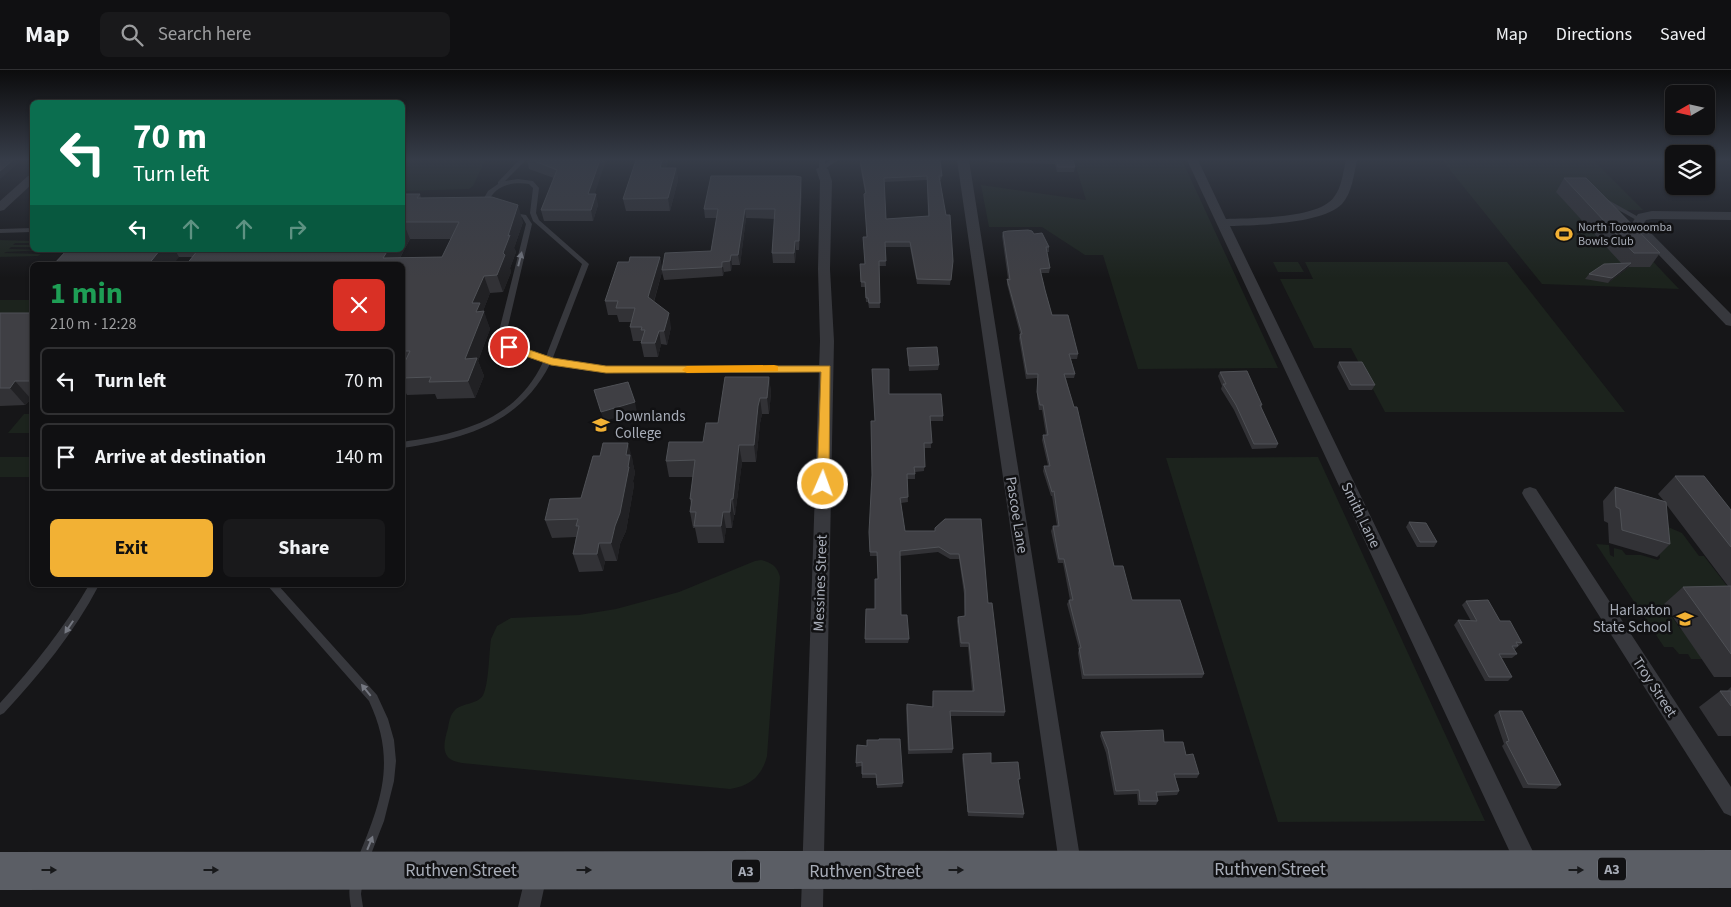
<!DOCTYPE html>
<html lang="en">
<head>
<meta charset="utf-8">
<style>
	body { margin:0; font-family:"Source Sans 3",sans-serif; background:#19191b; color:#f1f3f6; height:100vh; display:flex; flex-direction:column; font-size:19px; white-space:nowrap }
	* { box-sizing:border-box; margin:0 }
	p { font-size:16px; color:#9c9d9f }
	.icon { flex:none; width:28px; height:28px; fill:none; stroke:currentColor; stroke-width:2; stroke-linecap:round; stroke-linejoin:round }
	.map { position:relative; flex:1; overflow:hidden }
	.details { position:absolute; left:30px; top:192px; width:375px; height:325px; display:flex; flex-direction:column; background:#101012; border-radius:8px; box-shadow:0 1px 4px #0004,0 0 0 1px #303032 }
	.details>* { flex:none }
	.guide { position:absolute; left:30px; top:30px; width:375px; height:152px; border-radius:8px; box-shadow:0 1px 4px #0004,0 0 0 1px #303032; background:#0b6e4f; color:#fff; overflow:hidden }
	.needle { width:32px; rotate:261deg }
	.tools { position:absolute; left:1665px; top:15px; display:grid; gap:10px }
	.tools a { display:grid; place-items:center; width:50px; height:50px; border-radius:8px; background:#101012; box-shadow:0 1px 4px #0004,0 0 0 1px #303032; font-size:25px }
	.pin { position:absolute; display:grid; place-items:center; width:42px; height:42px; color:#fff; margin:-21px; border:2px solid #fff; border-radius:50%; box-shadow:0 1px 5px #0007 }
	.me { position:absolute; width:55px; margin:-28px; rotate:2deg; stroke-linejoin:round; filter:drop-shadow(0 0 4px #0008) }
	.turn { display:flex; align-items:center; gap:18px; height:105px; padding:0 20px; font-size:22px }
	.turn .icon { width:65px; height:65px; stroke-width:2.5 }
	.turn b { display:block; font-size:35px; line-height:42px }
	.lanes { display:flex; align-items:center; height:48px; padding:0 20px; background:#0003; justify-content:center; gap:25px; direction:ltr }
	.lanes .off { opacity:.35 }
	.round { display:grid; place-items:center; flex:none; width:52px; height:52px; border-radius:8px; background:#19191b }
	.headline { display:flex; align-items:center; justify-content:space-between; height:85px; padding:0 20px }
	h1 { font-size:30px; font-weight:700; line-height:38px; color:#1e9e55 }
	.action { display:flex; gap:10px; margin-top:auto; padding:10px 20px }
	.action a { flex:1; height:58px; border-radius:8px; background:#f2b134; color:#111; font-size:20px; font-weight:700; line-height:58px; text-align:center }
	.action a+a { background:#19191b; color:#f1f3f6 }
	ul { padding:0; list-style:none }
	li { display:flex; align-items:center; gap:15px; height:68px; margin:0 10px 8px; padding:0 10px; border:2px solid #303032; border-radius:8px }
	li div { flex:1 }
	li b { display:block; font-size:19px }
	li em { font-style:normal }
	header { display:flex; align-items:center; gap:30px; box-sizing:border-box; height:70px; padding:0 25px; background:#101012; border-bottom:1px solid #303032 }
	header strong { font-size:24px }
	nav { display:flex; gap:28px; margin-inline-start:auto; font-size:18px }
	.search { width:350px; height:45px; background:#19191b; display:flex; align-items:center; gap:12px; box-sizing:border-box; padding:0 18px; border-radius:8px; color:#9c9d9f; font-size:19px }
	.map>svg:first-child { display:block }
	.green { fill:#1c231d }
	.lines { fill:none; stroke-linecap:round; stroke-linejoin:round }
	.service { fill:#37383d; fill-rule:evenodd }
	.minor { fill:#37383d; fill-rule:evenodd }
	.trunk { fill:#5b5e65; fill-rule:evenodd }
	.wall { fill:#323236; fill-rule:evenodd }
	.shaded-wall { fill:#212124 }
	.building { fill:#3f3f44; stroke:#4f5156; fill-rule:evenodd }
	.oneway { fill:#757881 }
	.oneway2 { fill:#18191b }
	.route { fill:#f2b134; stroke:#9d7322 }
	.slow { fill:#f59e0b }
	.labels { text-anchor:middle; stroke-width:5; stroke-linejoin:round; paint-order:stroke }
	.far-poi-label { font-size:12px; fill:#a8adb8; stroke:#111113; text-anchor:start }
	.shield { fill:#111113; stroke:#7b7e86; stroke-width:1 }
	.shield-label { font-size:14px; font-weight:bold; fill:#a8adb8 }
	.poi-label { font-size:15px; fill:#a8adb8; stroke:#111113; text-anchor:start }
	.street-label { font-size:15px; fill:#a8adb8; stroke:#111113 }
	.near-street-label { font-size:18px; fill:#a8adb8; stroke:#111113 }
</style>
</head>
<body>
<header>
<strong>Map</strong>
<div class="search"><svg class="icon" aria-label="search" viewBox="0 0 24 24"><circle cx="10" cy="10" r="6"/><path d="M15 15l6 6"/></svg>Search here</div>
<nav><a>Map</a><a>Directions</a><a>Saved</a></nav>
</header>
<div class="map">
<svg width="1731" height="837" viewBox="0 0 1731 837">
	<rect width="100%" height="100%" fill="#161618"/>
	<path class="green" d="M403,90H485L473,116L469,119L403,121Z
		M1074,90H1182L1278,298L1138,299L1103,185H1085L1042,157H989L981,115L1086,130Z
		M1442,90H1593L1643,140H1629L1609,145L1679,219L1542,214Z
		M0,170L32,171V173H15L13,175H32V177H11L9,179L44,180L6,182L4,183L41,184L38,186L0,187Z
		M1273,192H1298L1304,202H1278Z
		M1305,192H1507L1625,342H1385L1351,278H1314L1280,209H1313Z
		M0,230H32V260L0,261Z
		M24,344H32V363H8Z
		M0,387H32V407H0Z
		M1318,387L1485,751L1278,752L1166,388Z
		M1668,457L1682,463L1699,486H1704L1731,521L1664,535L1681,560H1731L1702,589H1691L1688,584H1679L1673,577H1664L1596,474L1609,475L1610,485L1614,487V478L1622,480L1626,485H1641L1658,490L1660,488L1656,460Z
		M761,490C771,492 778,497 780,507L767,686C762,706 750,716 730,719L462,693C440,690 443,675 448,658C449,652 450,645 455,640C463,632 480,635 484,623C489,610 489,583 491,569L497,556L511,548L579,545L616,539L679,522L755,491Z"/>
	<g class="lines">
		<path class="service" d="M519,90H526L505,111L518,109L533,111L539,118L536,143L539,150L589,194L552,290L588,295L625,297L826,295L829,296L830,298L829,300L625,303L588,301L550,294C520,354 464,369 402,378V372C461,364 516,350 543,292L509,281L502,276L498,265L526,154L522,147L509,144V142L526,145L532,154L506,265L508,273L515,277L546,288L548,281L582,194L533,151L530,143L533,118L529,114C514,112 499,114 490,128L491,133L494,137L493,138H489L485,134L484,128L488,121L498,114V112Z
			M819,90H825V94L830,90H838L822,101L819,99Z
			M1603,127L1642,149L1643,150L1640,152L1638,151L1601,130V128Z
			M32,158V162L0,163V159Z
			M89,515H99C74,563 40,604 4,643L0,645V633C34,596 64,558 89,515Z
			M267,515H278L377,625L388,649L394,670L396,691L394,711L384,751L366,797L362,799L358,797L356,793C380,734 398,693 369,631Z
			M357,802L361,804L363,808L361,824L363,837H351C349,826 348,815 353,804Z"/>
		<path class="minor" d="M957,90H969L1082,800L1079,808L1071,811L1063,808L1060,800Z
			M1187,90H1198L1226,149C1251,148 1319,149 1334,127C1342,117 1343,102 1346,90H1357C1354,104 1352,123 1342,134C1322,154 1258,155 1230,156L1538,792L1541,800L1538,808L1530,811L1522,808Z
			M822,96L828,99L832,111L830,199L834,271L823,837H801L820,271L818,199L820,111L816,99Z
			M32,105V114L4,140L0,141V131L28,106Z
			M1652,141L1731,142V150L1652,149L1646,150L1644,153L1647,159L1731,244V256L1726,255L1635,160L1632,153L1638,144Z
			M1530,417L1536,419L1731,717V746L1724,743L1524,427L1522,423L1524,419Z
			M537,789L545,792L548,800L540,837H518L529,792Z"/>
		<path class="trunk" d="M1731,780V818L0,820V782Z"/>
	</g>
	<path class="wall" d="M527,90H606L594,124L598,135L593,151H544L541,140L554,108L529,99Z
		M636,90H668L666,98H676L678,110L670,141H626L623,129Z
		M860,90L942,106L941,110H940L953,191L950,215L917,214L910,177H885L886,196H879L880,238H869L868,232H866L865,217H861L860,194H865L863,167H867L865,123L860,95ZM927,110L928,146L886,149L884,112Z
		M989,90H1073L1075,97L1074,102H1057L1055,94L989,92Z
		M1564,108L1660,183L1650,197H1629L1608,213L1585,209L1589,204L1621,193L1556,122Z
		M802,117L799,180H796L795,193H773L772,183L775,149L746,148L740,195H732L731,201L724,202L723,206L664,210L662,202L654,232L671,257L667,275L661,274L658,287H644L641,273L642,271H633L630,257L631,252H619L617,245H608L605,231L629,192L660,187L662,199L711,181L717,148H705L704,139Z
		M402,124H420L421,128L523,152L514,178L516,182L510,198L511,202L503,222L490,223L483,241L490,259L478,291L484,306L475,328L437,329L435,324L407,325L402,316V195L193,187H179L67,180H402ZM410,169H451L442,187L400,188Z
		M1003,162L1034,164L1049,177V182H1047L1050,198L1049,203H1041L1045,220L1052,245L1078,284L1077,289H1071L1075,304L1074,308H1066L1114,496L1132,530L1204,604L1202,608L1082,609L1078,583L1079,579L1067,534L1069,530H1070L1063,493H1058L1051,461L1053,456H1057L1052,426H1051L1043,401L1044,396H1048L1042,370L1043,365H1046L1042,340H1039L1037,327V308L1026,309L1019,268L1020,264L1007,214V209H1008L1002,166Z
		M0,243H32V329H31L25,335L0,336Z
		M907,278L939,295L938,300L909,301Z
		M1339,292L1375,315L1372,320H1349L1337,297Z
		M1220,302L1262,335L1261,338L1278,374L1276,378L1252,379L1234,340L1221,319L1222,316L1218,306Z
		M769,307L771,323L769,344H762L760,353L756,392H742L735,445H734L732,458H726L724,473H698L695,458H693L690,442L691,435L690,429L693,407H669L666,391L703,372L718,353Z
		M889,324L943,346V351H930L931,378H925L924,401L915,402V409H907L908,432L901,433L905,461H935V458L945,449L988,533L1005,642L1004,646H950L953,679L952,683L908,684L906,638L907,634L932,637L933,621H972L968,577H960L957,551L958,547L965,546L964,524L959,489H950L938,482L900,486L901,545L909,569L908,573H865L866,539H875L878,509L877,486H870L869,462Z
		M633,391V394L635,403L633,411L634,415L626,461L620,474L617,491H605L603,501L579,502L573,484L576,467L552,468L545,450L581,428Z
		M1675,406L1731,440V607H1714L1664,534L1683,517L1728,516L1666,434L1670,474L1657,487L1609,473L1608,453L1604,451L1603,431L1615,417L1664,431L1658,424Z
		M1409,452L1437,472L1434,477H1417L1406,457Z
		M1466,531L1500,551L1522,573L1514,580L1517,584L1512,588H1502L1512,607L1508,611H1485L1454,555L1458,550L1471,551L1462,535Z
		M1731,617V666H1718L1699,637L1720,621H1727Z
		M1499,641L1561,715L1556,719L1523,718L1502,676L1504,674L1494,645Z
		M1101,662L1164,672L1186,685L1199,704L1197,708H1175L1179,721L1177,725L1157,726L1158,731L1156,735H1138L1137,724L1114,725L1106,683L1100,666Z
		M867,670L903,713L902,717L877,718L876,708H862V696L856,697L857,675L867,676Z
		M963,684L991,693L1018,713L1024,744L1023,748L968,746L962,688Z"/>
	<path class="shaded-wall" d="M13,90H22L0,109V101Z
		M600,90H606L591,135L588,124Z
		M662,90H668L662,110L660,98Z
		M676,98L678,110L670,141L668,128Z
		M801,107L802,117L799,180V171Z
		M596,124L598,135L593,151L591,140Z
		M518,135L523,152L514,178L516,182L510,198L511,202L503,222L497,205L508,166Z
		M745,139L746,148L740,195L738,185Z
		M403,152L410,169L396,195L383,188L388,180H402Z
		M795,171L796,180L795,193L794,183Z
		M160,180H175L179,187L173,195H148Z
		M731,185L732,195L731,201L730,191Z
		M660,187L662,202L651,241L648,227Z
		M722,192L724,202L723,206L722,197Z
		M1631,193L1628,198L1608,213L1612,208Z
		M484,206L490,223L483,241V242L484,241L490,259L478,291L484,306L475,328L468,311L465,289L472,233Z
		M669,243L671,257L667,275L664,261Z
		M659,261L661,274L658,287L655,273Z
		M769,307L771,323L769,344L767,328Z
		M15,311L31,329L25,335L10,318Z
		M760,328L762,344L760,353L756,392L754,375L758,336Z
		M635,332L637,342L604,351L601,342Z
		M628,373L633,391V394L635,403L633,411L634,415L626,461L620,474L617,491L611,473Z
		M739,375L742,392L735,445L733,429Z
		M731,429L734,445L732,458L730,442Z
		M723,442L726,458L724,473L721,456Z
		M599,473L605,491L603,501L597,484Z"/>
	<path class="building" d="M0,90H13L0,101Z
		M532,90H600L588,124H596L591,140H541L557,100Z
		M636,90H662L660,98H676L668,128L623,129Z
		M860,90H940L942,106H939L946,145H950L953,191L951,210L917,209L910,172H885L886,191H879L880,233H869L868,228H866L865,212H861L860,194H865L863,167H867L864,124L866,123ZM927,106L929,146L886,149L884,108Z
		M1056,90H1073L1075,97H1058Z
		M711,106H795L801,107L799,171H795L794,183H772L775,139H745L738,185H731L730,191L722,192V197L662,200L665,183L711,181L718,139H704Z
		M1564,108H1586L1660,183H1634Z
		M402,124H420L417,128L492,127L518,135L508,166L510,165L503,183L505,185L497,205L484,206L472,233H480L476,242L484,241L465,289L477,288L468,311L429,312L431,307L402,308V298L410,281H402V195H186L198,180H388L383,188L442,187L459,152H402Z
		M1028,160L1032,161L1034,164L1042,163L1049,177H1046L1050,198L1040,199L1045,220L1052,245H1068L1078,284H1069L1075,304H1064L1074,337H1077L1114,496H1123L1132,530H1180L1204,604L1084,605L1079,578H1081L1069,530H1073L1064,489H1059L1053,456H1059L1054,421L1052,422L1044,396H1050L1043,365H1048L1043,335H1040L1037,322L1038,304H1027L1020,264H1022L1007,209L1010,210L1003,162L1008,161Z
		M67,180H160L148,195H53Z
		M630,187H660L648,227L669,243L664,261H659L655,273H641L645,260H641L642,257H630L635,238H616L618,231H605L618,192H629Z
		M1631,193L1612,208L1589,204L1604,194Z
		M0,243H32V309L30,311H15L10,318H0Z
		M937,277L939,295L909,296L907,278Z
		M1339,292H1362L1375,315H1351Z
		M872,299H889V324H941L943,346H930L932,373H924L925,397H914L915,404H907L908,427L900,428L905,461H935V458L945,449H981L988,533H992L1005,642L950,641L953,679L909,680L907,634L933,637V621H974L969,573H961L958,547L965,546V520L959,484H950L939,477L900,481L901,545H907L909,569H865L866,539H875V509H878L877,482H870L869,462L872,405L871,351H875Z
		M1247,301L1262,335H1260L1278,374H1254L1236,335L1223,314H1226L1220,302Z
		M725,307H769L767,328H760L758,336L754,375H739L733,429H731L730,442H723L721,456H694L696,442H690L692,429H690L695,390L666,391L669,372H703L706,353H718Z
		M628,312L635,332L601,342L594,320Z
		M603,373H628L626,385H630L628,397H629L620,443L615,456L611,473H599L597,484H573L579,456H576L578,449L545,450L550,429L581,428L593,386H600Z
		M1675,406H1704L1731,440V477Z
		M1615,417L1666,432L1670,474L1622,460L1620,439L1616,437Z
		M1409,452L1426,453L1437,472H1420Z
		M1731,516V584L1683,517Z
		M1488,530L1500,551H1510L1522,573L1516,572L1518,576H1512L1517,584H1499L1512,607H1489L1458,550L1477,551L1466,531Z
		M1720,621H1731V636Z
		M1499,641H1522L1561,715L1528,714L1506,672L1509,671Z
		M1163,660L1164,672H1183L1186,685L1193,684L1199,704H1174L1179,721L1156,722L1158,731H1140L1139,720L1116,721L1108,679L1101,662Z
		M879,669H900L903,713L877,715L876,704H862V692L856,693L857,675L867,676V670H879Z
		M991,683V693L1018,692L1020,709H1018L1024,744L968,742L963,684Z"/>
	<defs><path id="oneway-solid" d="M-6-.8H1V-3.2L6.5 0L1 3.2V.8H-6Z" transform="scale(1.25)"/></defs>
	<g class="oneway">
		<use href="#oneway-solid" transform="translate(520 189) rotate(-76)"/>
		<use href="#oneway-solid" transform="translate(69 557) rotate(124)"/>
		<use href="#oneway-solid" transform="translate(366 620) rotate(-129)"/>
		<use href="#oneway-solid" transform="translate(370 773) rotate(-68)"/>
	</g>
	<g class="oneway2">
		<use href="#oneway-solid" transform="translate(49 800)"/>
		<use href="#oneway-solid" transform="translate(211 800)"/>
		<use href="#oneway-solid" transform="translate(584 800)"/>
		<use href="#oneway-solid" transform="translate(956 800)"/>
		<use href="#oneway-solid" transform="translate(1576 800)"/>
	</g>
	<linearGradient id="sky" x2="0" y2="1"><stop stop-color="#0c0c0d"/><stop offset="0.43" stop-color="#363c48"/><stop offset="1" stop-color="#363c48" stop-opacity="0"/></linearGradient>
	<rect width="1731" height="208" fill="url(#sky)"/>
	<path class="route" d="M509,273L553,288L606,296H830L829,414L823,418L817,414L821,302L606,303L551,295L505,279L504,277Z"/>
	<path class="slow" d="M774,295L778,296V301L687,303L682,300L687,296Z"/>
	<defs>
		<g id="stadium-bare" transform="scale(1.35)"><path d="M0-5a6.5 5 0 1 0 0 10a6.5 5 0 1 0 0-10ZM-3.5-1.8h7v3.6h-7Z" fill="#f2b134" stroke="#111113" stroke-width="2.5" paint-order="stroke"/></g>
		<g id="school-bare" transform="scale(1.35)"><path d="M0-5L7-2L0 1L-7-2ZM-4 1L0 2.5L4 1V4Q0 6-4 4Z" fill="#f2b134" stroke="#111113" stroke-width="2.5" paint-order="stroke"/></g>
	</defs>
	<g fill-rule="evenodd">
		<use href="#stadium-bare" x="1564" y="164"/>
		<use href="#school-bare" x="601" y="355"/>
		<use href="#school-bare" x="1685" y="549"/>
	</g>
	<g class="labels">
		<g class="far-poi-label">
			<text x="1578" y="161">North Toowoomba<tspan x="1578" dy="14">Bowls Club</tspan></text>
		</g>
		<g class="shield">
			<rect x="1598" y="787.5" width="28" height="23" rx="4"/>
			<rect x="732" y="789.5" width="28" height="23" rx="4"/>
		</g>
		<g class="shield-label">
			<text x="1612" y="804">A3</text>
			<text x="746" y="806">A3</text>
		</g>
		<g class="poi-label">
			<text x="615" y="351">Downlands<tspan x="615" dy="17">College</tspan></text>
			<text x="1671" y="545" text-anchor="end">Harlaxton<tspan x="1671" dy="17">State School</tspan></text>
		</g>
		<g class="street-label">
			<text transform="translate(1017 445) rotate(81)" y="5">Pascoe Lane</text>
			<text transform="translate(1361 445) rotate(64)" y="5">Smith Lane</text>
			<text transform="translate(820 513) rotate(-88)" y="5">Messines Street</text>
			<text transform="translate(1655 617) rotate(57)" y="5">Troy Street</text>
		</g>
		<g class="near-street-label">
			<text x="1270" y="805">Ruthven Street</text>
			<text x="461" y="806">Ruthven Street</text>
			<text x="865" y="807">Ruthven Street</text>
		</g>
	</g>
</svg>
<div class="tools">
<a><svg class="needle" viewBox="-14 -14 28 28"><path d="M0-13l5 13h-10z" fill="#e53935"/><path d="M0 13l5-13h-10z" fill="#9c9d9f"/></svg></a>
<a><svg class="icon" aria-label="layers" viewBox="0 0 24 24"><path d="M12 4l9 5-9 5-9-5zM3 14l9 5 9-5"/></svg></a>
</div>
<div class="pin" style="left:509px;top:277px;background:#d93025"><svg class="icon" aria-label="arrive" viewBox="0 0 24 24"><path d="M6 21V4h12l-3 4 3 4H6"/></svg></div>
<svg class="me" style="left:823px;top:414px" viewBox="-20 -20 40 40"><circle r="17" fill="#f2b134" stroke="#fff" stroke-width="3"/><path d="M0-11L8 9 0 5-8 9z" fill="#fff"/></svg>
<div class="guide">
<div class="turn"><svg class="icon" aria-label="left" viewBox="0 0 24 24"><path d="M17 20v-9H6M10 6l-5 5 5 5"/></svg><div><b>70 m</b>Turn left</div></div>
<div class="lanes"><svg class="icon" aria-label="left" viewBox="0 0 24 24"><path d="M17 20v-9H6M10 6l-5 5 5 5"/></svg><svg class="icon off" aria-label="ahead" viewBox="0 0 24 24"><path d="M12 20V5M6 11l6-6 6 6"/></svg><svg class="icon off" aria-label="ahead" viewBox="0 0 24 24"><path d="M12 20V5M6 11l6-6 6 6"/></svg><svg class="icon off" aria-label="right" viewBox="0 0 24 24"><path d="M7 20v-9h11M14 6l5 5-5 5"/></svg></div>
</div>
<section class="details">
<div class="headline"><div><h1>1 min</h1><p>210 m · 12:28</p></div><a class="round" style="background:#d93025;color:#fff"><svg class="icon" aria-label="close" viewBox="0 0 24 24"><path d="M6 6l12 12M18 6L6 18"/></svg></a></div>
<ul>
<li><svg class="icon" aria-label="left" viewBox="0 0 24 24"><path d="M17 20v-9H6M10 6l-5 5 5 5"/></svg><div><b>Turn left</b></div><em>70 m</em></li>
<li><svg class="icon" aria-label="arrive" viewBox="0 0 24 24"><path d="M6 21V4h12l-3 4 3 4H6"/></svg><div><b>Arrive at destination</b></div><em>140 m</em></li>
</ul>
<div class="action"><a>Exit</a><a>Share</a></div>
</section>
</div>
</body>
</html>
